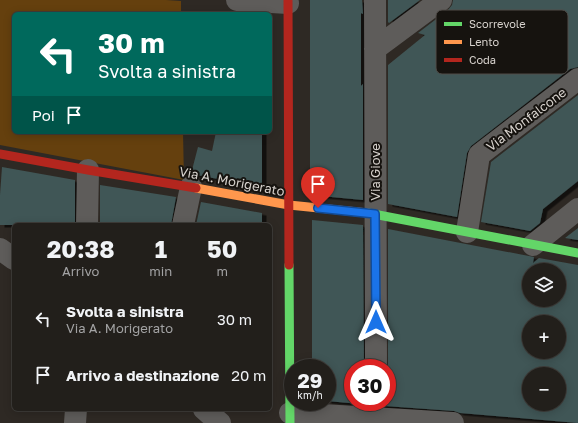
<!DOCTYPE html>
<html lang="it">
<head>
<meta charset="utf-8">
<style>
	body { margin:0; font-family:"Golos Text",sans-serif; background:#2e2c28; color:#f1f3f6; height:100vh; display:flex; flex-direction:column; font-size:15px; white-space:nowrap }
	* { box-sizing:border-box; margin:0 }
	p { font-size:13px; color:#a2a2a3 }
	.icon { flex:none; width:22px; height:22px; fill:none; stroke:currentColor; stroke-width:2; stroke-linecap:round; stroke-linejoin:round }
	.map { position:relative; flex:1; overflow:hidden }
	.drawer { position:absolute; left:12px; top:223px; width:260px; height:188px; display:flex; flex-direction:column; background:#221f1b; border-radius:6px; box-shadow:0 2px 10px #0003,0 0 0 1px #3f3d3a }
	.drawer>* { flex:none }
	.hud { position:absolute; left:12px; top:12px; width:260px; height:122px; border-radius:6px; box-shadow:0 2px 10px #0003,0 0 0 1px #3f3d3a; background:#00695c; color:#fff; overflow:hidden }
	.buttons { position:absolute; left:522px; top:263px; display:grid; gap:8px }
	.buttons a { display:grid; place-items:center; width:44px; height:44px; border-radius:50%; background:#221f1b; box-shadow:0 2px 10px #0003,0 0 0 1px #3f3d3a; font-size:20px }
	.speed { position:absolute; left:284px; top:359px; display:flex; gap:8px; font-size:20px; font-weight:700; text-align:center }
	.speed>* { display:grid; place-content:center; width:52px; height:52px; border-radius:50%; background:#221f1b; box-shadow:0 2px 10px #0003,0 0 0 1px #3f3d3a; line-height:1 }
	.speed small { font-size:10px; font-weight:400 }
	.speed .limit { border:6px solid #d22; background:#fff; color:#111 }
	.pin { position:absolute; display:grid; place-items:center; width:34px; height:34px; color:#fff; margin:-41px -17px; border-radius:50% 50% 50% 0; rotate:-45deg; box-shadow:0 0 4px #0007 }
	.pin .icon { rotate:45deg }
	.me { position:absolute; width:44px; margin:-22px; rotate:0deg; stroke-linejoin:round; filter:drop-shadow(0 0 3px #0008) }
	.turn { display:flex; align-items:center; gap:14px; height:84px; padding:0 20px; font-size:18px }
	.turn .icon { width:52px; height:52px; stroke-width:2.5 }
	.turn b { display:block; font-size:28px; line-height:34px }
	.then { display:flex; align-items:center; height:38px; padding:0 20px; background:#0003; gap:8px; font-size:15px }
	.eta { display:flex; justify-content:space-evenly; align-items:center; height:68px; text-align:center }
	.eta b { font-size:24px; font-weight:700; line-height:28px }
	ul { padding:0; list-style:none }
	li { display:flex; align-items:center; gap:12px; height:56px; padding:0 20px }
	li div { flex:1 }
	li b { display:block; font-size:15px }
	li em { font-style:normal }
	.map>svg:first-child { display:block }
	.green { fill:#65400e }
	.building { fill:#405656; fill-rule:evenodd; filter:url(#shadow) }
	.lines { fill:none; stroke-linecap:round; stroke-linejoin:round }
	.street { stroke:#5e5c5a; stroke-width:22 }
	.fast { stroke:#63d668; stroke-width:9 }
	.slow { stroke:#ff974d; stroke-width:9 }
	.jam { stroke:#b3261e; stroke-width:9 }
	.route-casing { stroke:#114b97; stroke-width:10 }
	.route { stroke:#1a73e8; stroke-width:7 }
	.labels { text-anchor:middle; stroke-width:4; stroke-linejoin:round; paint-order:stroke }
	.street-label { font-size:13px; fill:#d6d1cc; stroke:#16130f }
	.key { fill:#16130f; stroke:#504c48; stroke-width:1 }
	.key-label { font-size:11px; fill:#d6d1cc }
</style>
</head>
<body>
<div class="map">
<svg width="578" height="423" viewBox="0 0 578 423">
	<defs>
		<filter id="shadow"><feDropShadow dx="4.5" dy="2.5" stdDeviation="0" flood-color="#0009"/></filter>
	</defs>
	<rect width="100%" height="100%" fill="#2e2924"/>
	<path class="green" d="M0,0H166L181,1V14H14V132H183L184,180L0,145Z"/>
	<path class="building" d="M310,0H362L363,14L361,13V86L363,84V200L310,195Z
		M388,0H420L389,23L388,22Z
		M453,0H578V67L570,69L471,146L467,153L457,217L388,204V65L425,35L418,33L448,10L452,5Z
		M578,95V181L543,209L540,223L530,231L481,222L491,162Z
		M216,132H262V187L191,174L198,147L212,151Z
		M2,167L75,180V225H0V195Z
		M100,185L176,197L171,225H100Z
		M201,202L262,213V225H196Z
		M312,220L363,225L364,368H353V402H387V374L388,368V229L534,257L533,263L539,258L578,265V423L460,413L454,411L371,405L327,401V368H312ZM529,270H559V300H529ZM529,322H559V352H529ZM529,374H559V404H529Z
		M578,228V240L565,238Z"/>
	<g class="lines">
		<path class="street" d="M237,0L288,3
			M375,0L376,368
			M375,49L441,0
			M87,225L88,170
			M183,225L191,187
			M467,232L479,155L578,79
			M533,245L578,209
			M0,249L14,259
			M204,409L220,423
			M290,413L453,423
			M75,423L76,409"/>
		<path class="fast" d="M368,213L578,253
			M289,265L290,423"/>
		<path class="slow" d="M196,188L289,205L368,213"/>
		<path class="jam" d="M288,0L289,265
			M0,154L88,170L196,188"/>
	</g>
	<g class="lines">
		<g class="route-casing">
			<path id="route" d="M318,208L375,214L376,322"/>
		</g>
		<use href="#route" class="route"/>
	</g>
	<g class="labels">
		<g class="street-label">
			<text transform="translate(526 119) rotate(-37)" y="5">Via Monfalcone</text>
			<text transform="translate(375 172) rotate(-90)" y="5">Via Giove</text>
			<text transform="translate(232 181) rotate(11)" y="5">Via A. Morigerato</text>
		</g>
	</g>
	<rect x="436" y="10" width="132" height="64" rx="6" class="key"/>
	<rect x="444" y="22" width="18" height="4" fill="#63d668"/>
	<rect x="444" y="40" width="18" height="4" fill="#ff974d"/>
	<rect x="444" y="58" width="18" height="4" fill="#b3261e"/>
	<g class="key-label">
		<text x="469" y="28">Scorrevole</text>
		<text x="469" y="46">Lento</text>
		<text x="469" y="64">Coda</text>
	</g>
</svg>
<div class="buttons">
<a><svg class="icon" aria-label="layers" viewBox="0 0 24 24"><path d="M12 4l9 5-9 5-9-5zM3 14l9 5 9-5"/></svg></a>
<a>+</a>
<a>−</a>
</div>
<div class="speed"><div>29<small>km/h</small></div><div class="limit">30</div></div>
<div class="pin" style="left:318px;top:208px;background:#d93025"><svg class="icon" aria-label="arrive" viewBox="0 0 24 24"><path d="M6 21V4h12l-3 4 3 4H6"/></svg></div>
<svg class="me" style="left:376px;top:322px" viewBox="-20 -20 40 40"><path d="M0-17L14 15 0 8-14 15z" fill="#1a73e8" stroke="#fff" stroke-width="4"/></svg>
<div class="hud">
<div class="turn"><svg class="icon" aria-label="left" viewBox="0 0 24 24"><path d="M17 20v-9H6M10 6l-5 5 5 5"/></svg><div><b>30 m</b>Svolta a sinistra</div></div>
<div class="then">Poi<svg class="icon" aria-label="arrive" viewBox="0 0 24 24"><path d="M6 21V4h12l-3 4 3 4H6"/></svg></div>
</div>
<section class="drawer">
<div class="eta">
<div><b>20:38</b><p>Arrivo</p></div>
<div><b>1</b><p>min</p></div>
<div><b>50</b><p>m</p></div>
</div>
<ul>
<li><svg class="icon" aria-label="left" viewBox="0 0 24 24"><path d="M17 20v-9H6M10 6l-5 5 5 5"/></svg><div><b>Svolta a sinistra</b><p>Via A. Morigerato</p></div><em>30 m</em></li>
<li><svg class="icon" aria-label="arrive" viewBox="0 0 24 24"><path d="M6 21V4h12l-3 4 3 4H6"/></svg><div><b>Arrivo a destinazione</b></div><em>20 m</em></li>
</ul>
</section>
</div>
</body>
</html>
